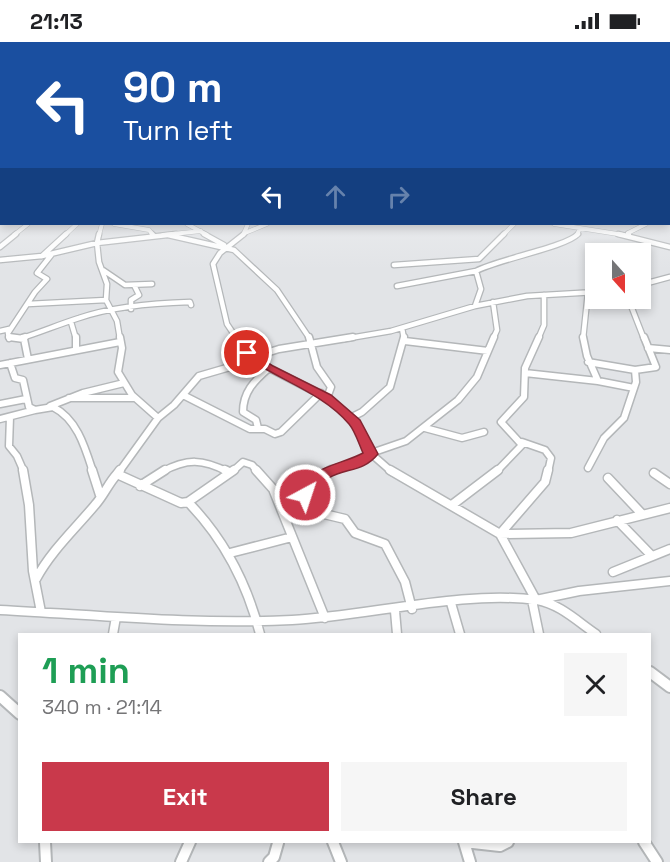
<!DOCTYPE html>
<html lang="en">
<head>
<meta charset="utf-8">
<style>
	body { margin:0; font-family:"Space Grotesk",sans-serif; background:#f6f6f6; color:#202124; height:100vh; display:flex; flex-direction:column; font-size:22px; white-space:nowrap }
	* { box-sizing:border-box; margin:0 }
	p { font-size:20px; color:#757577 }
	.icon { flex:none; width:33px; height:33px; fill:none; stroke:currentColor; stroke-width:2; stroke-linecap:round; stroke-linejoin:round }
	.map { position:relative; flex:1; overflow:hidden }
	.panel { position:absolute; left:18px; top:591px; width:633px; height:210px; display:flex; flex-direction:column; background:#fff; border-radius:0px; box-shadow:0 3px 9px #0003 }
	.panel>* { flex:none }
	.guide { position:absolute; left:0px; top:0px; width:670px; height:183px; box-shadow:0 3px 9px #0003; background:#1a4fa0; color:#fff; overflow:hidden }
	.needle { width:39px; rotate:159deg }
	.controls { position:absolute; left:585px; top:201px; display:grid; gap:12px }
	.controls a { display:grid; place-items:center; width:66px; height:66px; border-radius:0px; background:#fff; box-shadow:0 3px 9px #0003; font-size:30px }
	.pin { position:absolute; display:grid; place-items:center; width:51px; height:51px; color:#fff; margin:-26px; border:3px solid #fff; border-radius:50%; box-shadow:0 2px 6px #0007 }
	.me { position:absolute; width:66px; margin:-33px; rotate:40deg; stroke-linejoin:round; filter:drop-shadow(0 0 4px #0008) }
	.turn { display:flex; align-items:center; gap:21px; height:126px; padding:0 24px; font-size:27px }
	.turn .icon { width:78px; height:78px; stroke-width:2.5 }
	.turn b { display:block; font-size:42px; line-height:51px }
	.lanes { display:flex; align-items:center; height:57px; padding:0 24px; background:#0003; justify-content:center; gap:30px; direction:ltr }
	.lanes .off { opacity:.35 }
	.round { display:grid; place-items:center; flex:none; width:63px; height:63px; border-radius:0px; background:#f6f6f6 }
	.overview { display:flex; align-items:center; justify-content:space-between; height:102px; padding:0 24px }
	h1 { font-size:36px; font-weight:700; line-height:45px; color:#1e9e55 }
	.primary-button { display:flex; gap:12px; margin-top:auto; padding:12px 24px }
	.primary-button a { flex:1; height:69px; border-radius:0px; background:#c9394b; color:#fff; font-size:24px; font-weight:700; line-height:69px; text-align:center }
	.primary-button a+a { background:#f6f6f6; color:#202124 }
	.status { display:flex; justify-content:space-between; align-items:center; height:42px; padding:0 30px; background:#fff; direction:ltr }
	.status svg { height:16px; fill:currentColor }
	.map>svg:first-child { display:block }
	.lines { fill:none; stroke-linecap:round; stroke-linejoin:round }
	.minor-far4-casing { stroke:#b4b7b9; stroke-width:5 }
	.minor-far3-casing { stroke:#b4b7b9; stroke-width:7 }
	.minor-far2-casing { stroke:#b4b7b9; stroke-width:9 }
	.minor-far1-casing { stroke:#b4b7b9; stroke-width:11 }
	.minor-casing { stroke:#b4b7b9; stroke-width:14 }
	.minor-far4 { stroke:#fff; stroke-width:4 }
	.minor-far3 { stroke:#fff; stroke-width:4.5 }
	.minor-far2 { stroke:#fff; stroke-width:6 }
	.minor-far1 { stroke:#fff; stroke-width:8 }
	.minor { stroke:#fff; stroke-width:10 }
	.route { fill:#c9394b; stroke:#832531; stroke-width:1.5 }
</style>
</head>
<body>
<div class="status"><b>21:13</b><svg viewBox="0 0 49 12"><path d="M0 12V9h3v3zM5 12V6h3v6zM10 12V3h3v9zM15 12V0h3v12zM26 1h20v11H26zM47 4h2v5h-2z"/></svg></div>
<div class="map">
<svg width="670" height="820" viewBox="0 0 670 820">
	<rect width="100%" height="100%" fill="#e2e4e7"/>
	<g class="lines">
		<g class="minor-far4-casing">
			<path id="minor-far4" d="M114,182L149,188L153,193
				M187,182L207,193
				M554,182L624,193
				M245,191L267,182
				M14,193L28,182
				M65,193L77,182
				M99,193L102,182
				M163,193L201,189
				M243,193L248,182
				M503,193L514,182
				M577,193L580,186
				M629,193L628,191L646,182"/>
		</g>
		<g class="minor-far3-casing">
			<path id="minor-far3" d="M99,192L97,201L99,220L107,242L106,258L117,279L120,297
				M152,192L154,194
				M204,192L224,203
				M618,192L670,205
				M628,192L629,194
				M168,193L234,208L277,248L310,297
				M0,205L16,192
				M42,214L66,192
				M0,218L42,214L97,201L176,192
				M394,223L479,217L504,192
				M103,228L125,243L152,242
				M640,243L670,235
				M397,244L476,229
				M628,256L644,297
				M493,260L497,288L493,297
				M28,262L106,258
				M475,264L481,247L476,229C499,217 566,205 578,192
				M131,267V258L139,253L134,243
				M71,280L76,297
				M402,286L404,297
				M0,289L9,287
				M22,296C41,290 60,282 79,276C114,264 153,261 190,260L191,263
				M9,297L8,291L35,250L47,237L37,231L52,212
				M237,297L227,282L213,222L220,211L244,192
				M344,297L391,289L475,264L527,254L596,250
				M538,297L544,283V253
				M583,297L588,250"/>
		</g>
		<g class="minor-far2-casing">
			<path id="minor-far2" d="M9,295L24,297L28,317
				M76,295V308
				M236,295L250,316L327,356L355,380L368,409L392,430
				M309,295L317,325L331,345L327,356
				M583,295L587,314L598,339L634,346
				M22,296L25,295
				M405,299L488,309
				M648,306L670,308
				M250,316L279,307L353,295
				M588,320L635,328
				M10,321L15,336L23,338L29,365L35,368L53,365C77,377 85,405 93,430
				M0,323L120,300
				M525,331L598,339
				M183,353L250,387H265L275,392L281,390L321,351
				M69,356H135
				M0,362L26,357
				M50,364L83,351L124,341
				M10,375L9,404L17,414L24,430
				M158,376L174,363L199,334L254,318
				M350,376L362,370L390,345L404,295
				M0,377L35,368
				M258,386L256,378L243,370C243,350 254,339 269,326
				M425,386L462,396L484,390
				M522,400L545,408L551,416L548,430
				M588,426L604,396L624,376L636,340L635,328L656,325L644,295
				M119,430L158,376L132,353L118,330L122,306L120,295
				M162,430C187,416 203,417 228,430
				M232,430L243,420L252,423L258,430
				M326,430L352,423L377,409L406,399L458,358L477,335L494,295
				M496,430L522,403L501,380L524,355L525,326L539,295"/>
		</g>
		<g class="minor-far1-casing">
			<path id="minor-far1" d="M23,428L29,463L33,529L41,570
				M92,428L100,453
				M120,428L117,432L181,461L188,460C225,498 247,541 260,592
				M225,428L229,430
				M256,428L273,447L325,576
				M331,428L309,443L305,453L324,472L345,477L355,491L385,502L405,540L412,567
				M390,428L500,492L536,558L579,549L670,539
				M654,431L670,442
				M608,436L642,472
				M140,444L165,428
				M188,460L234,428
				M452,463L498,428
				M617,478L651,513
				M500,492L571,491L670,466
				M500,492L545,440L548,428
				M230,511L292,495
				M613,530L670,507
				M36,537C51,509 75,487 95,463C104,453 108,442 117,432
				M532,558L539,592
				M451,561L460,592
				M0,568C97,573 195,583 292,578C368,574 463,548 537,558C560,562 578,580 596,592
				M395,569L397,592
				M113,592L116,575"/>
		</g>
		<g class="minor-casing">
			<path id="minor" d="M650,630L670,645
				M0,654L20,672
				M45,800L46,820
				M333,800L341,820
				M464,800L500,804L508,800
				M464,800L470,820
				M644,800L657,820
				M181,820L190,800
				M269,820L274,815L278,801"/>
		</g>
		<use href="#minor-far4" class="minor-far4"/>
		<use href="#minor-far3" class="minor-far3"/>
		<use href="#minor-far2" class="minor-far2"/>
		<use href="#minor-far1" class="minor-far1"/>
		<use href="#minor" class="minor"/>
	</g>
	<linearGradient id="sky" x2="0" y2="1"><stop stop-color="#81a9d4"/><stop offset="0.49" stop-color="#f2f3f4"/><stop offset="1" stop-color="#f2f3f4" stop-opacity="0"/></linearGradient>
	<rect width="670" height="227" fill="url(#sky)"/>
	<path class="route" d="M243,309H251L273,324L331,353L360,378L378,412C357,438 332,418 310,457H300L298,453C309,423 339,424 363,411C359,402 355,389 349,382C322,350 276,337 243,313Z"/>
</svg>
<div class="controls">
<a><svg class="needle" viewBox="-14 -14 28 28"><path d="M0-13l5 13h-10z" fill="#e53935"/><path d="M0 13l5-13h-10z" fill="#757577"/></svg></a>
</div>
<div class="pin" style="left:247px;top:311px;background:#d93025"><svg class="icon" aria-label="arrive" viewBox="0 0 24 24"><path d="M6 21V4h12l-3 4 3 4H6"/></svg></div>
<svg class="me" style="left:305px;top:453px" viewBox="-20 -20 40 40"><circle r="17" fill="#c9394b" stroke="#fff" stroke-width="3"/><path d="M0-11L8 9 0 5-8 9z" fill="#fff"/></svg>
<div class="guide">
<div class="turn"><svg class="icon" aria-label="left" viewBox="0 0 24 24"><path d="M17 20v-9H6M10 6l-5 5 5 5"/></svg><div><b>90 m</b>Turn left</div></div>
<div class="lanes"><svg class="icon" aria-label="left" viewBox="0 0 24 24"><path d="M17 20v-9H6M10 6l-5 5 5 5"/></svg><svg class="icon off" aria-label="ahead" viewBox="0 0 24 24"><path d="M12 20V5M6 11l6-6 6 6"/></svg><svg class="icon off" aria-label="right" viewBox="0 0 24 24"><path d="M7 20v-9h11M14 6l5 5-5 5"/></svg></div>
</div>
<section class="panel">
<div class="overview"><div><h1>1 min</h1><p>340 m · 21:14</p></div><a class="round"><svg class="icon" aria-label="close" viewBox="0 0 24 24"><path d="M6 6l12 12M18 6L6 18"/></svg></a></div>
<div class="primary-button"><a>Exit</a><a>Share</a></div>
</section>
</div>
</body>
</html>
